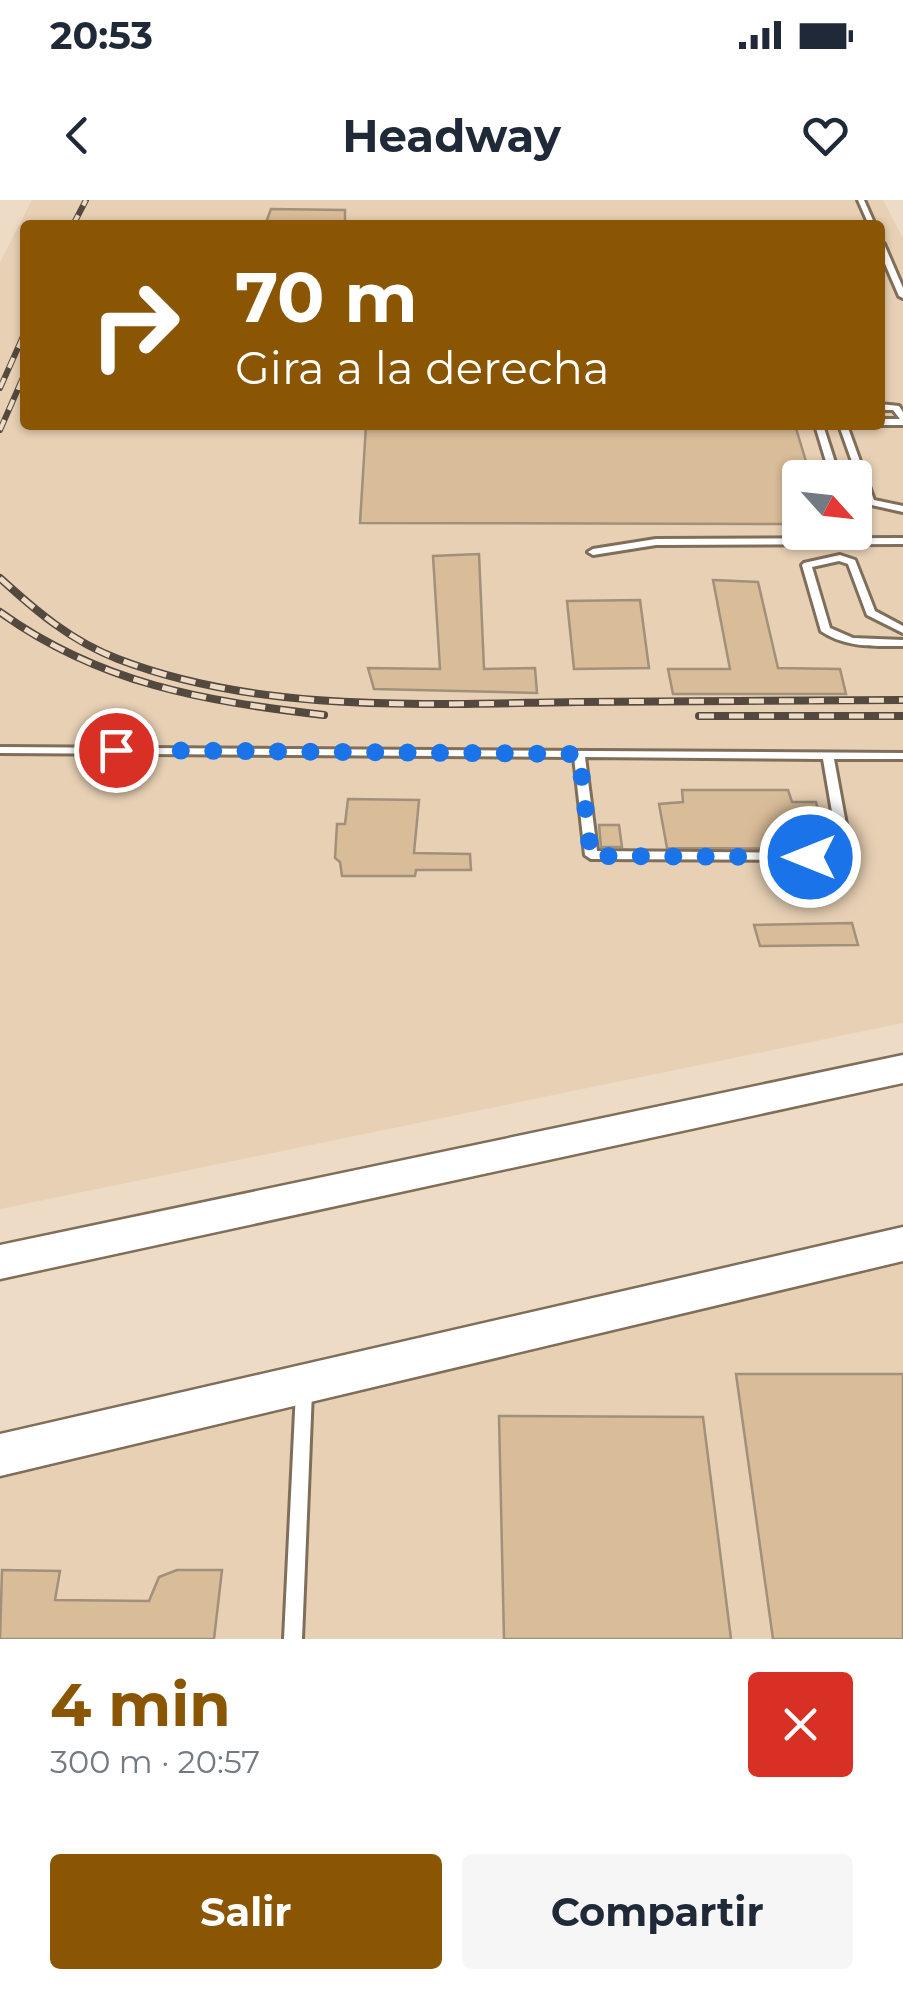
<!DOCTYPE html>
<html lang="es">
<head>
<meta charset="utf-8">
<style>
	body { margin:0; font-family:Montserrat,sans-serif; background:#f6f6f7; color:#1f2937; height:100vh; display:flex; flex-direction:column; font-size:38px; white-space:nowrap }
	* { box-sizing:border-box; margin:0 }
	p { font-size:32px; color:#747a83 }
	.icon { flex:none; width:55px; height:55px; fill:none; stroke:currentColor; stroke-width:2; stroke-linecap:round; stroke-linejoin:round }
	.map { position:relative; height:1439px; overflow:hidden }
	.side { display:flex; flex-direction:column; background:#fff; flex:1 }
	.side>* { flex:none }
	.banner { position:absolute; left:20px; top:20px; width:865px; height:210px; border-radius:10px; box-shadow:0 2px 8px #0004; background:#8b5604; color:#fff; overflow:hidden }
	.needle { width:65px; rotate:117deg }
	.buttons { position:absolute; left:782px; top:260px; display:grid; gap:20px }
	.buttons a { display:grid; place-items:center; width:90px; height:90px; border-radius:10px; background:#fff; box-shadow:0 2px 8px #0004; font-size:50px }
	.pin { position:absolute; display:grid; place-items:center; width:85px; height:85px; color:#fff; margin:-42px; border:5px solid #fff; border-radius:50%; box-shadow:0 2px 10px #0007 }
	.me { position:absolute; width:110px; margin:-55px; rotate:270deg; stroke-linejoin:round; filter:drop-shadow(0 0 8px #0008) }
	.turn { display:flex; align-items:center; gap:35px; height:210px; padding:0 50px; font-size:45px }
	.turn .icon { width:130px; height:130px; stroke-width:2.5 }
	.turn b { display:block; font-size:70px; line-height:85px }
	.round { display:grid; place-items:center; flex:none; width:105px; height:105px; border-radius:10px; background:#f6f6f7 }
	.headline { display:flex; align-items:center; justify-content:space-between; height:170px; padding:0 50px }
	h1 { font-size:60px; font-weight:700; line-height:75px; color:#8b5604 }
	.action { display:flex; gap:20px; margin-top:auto; padding:20px 50px }
	.action a { flex:1; height:115px; border-radius:10px; background:#8b5604; color:#fff; font-size:40px; font-weight:700; line-height:115px; text-align:center }
	.action a+a { background:#f6f6f7; color:#1f2937 }
	.status { display:flex; justify-content:space-between; align-items:center; height:70px; padding:0 50px; background:#fff; direction:ltr }
	.status svg { height:28px; fill:currentColor }
	header { display:flex; justify-content:space-between; align-items:center; height:130px; padding:0 50px; background:#fff; font-size:45px; font-weight:700 }
	.map>svg:first-child { display:block }
	.built { fill:#e7d0b4; fill-rule:evenodd }
	.building { fill:#d9bc98; stroke:#a1907b; stroke-width:2.5 }
	.lines { fill:none; stroke-linecap:round; stroke-linejoin:round }
	.lane-casing { stroke:#7f6e5a; stroke-width:6 }
	.secondary-casing { stroke:#7f6e5a; stroke-width:5 }
	.lane { fill:#fff; fill-rule:evenodd }
	.secondary { fill:#fff; fill-rule:evenodd }
	.rail-far1-casing { stroke:#53493e; stroke-width:6 }
	.rail-casing { stroke:#53493e; stroke-width:8 }
	.rail-far1 { stroke:#eedbc5; stroke-width:4; stroke-dasharray:11; stroke-linecap:butt }
	.rail { stroke:#eedbc5; stroke-width:5; stroke-dasharray:15; stroke-linecap:butt }
	.route { stroke:#1a73e8; stroke-width:18; stroke-dasharray:0 32.4 }
</style>
</head>
<body>
<div class="status"><b>20:53</b><svg viewBox="0 0 49 12"><path d="M0 12V9h3v3zM5 12V6h3v6zM10 12V3h3v9zM15 12V0h3v12zM26 1h20v11H26zM47 4h2v5h-2z"/></svg></div>
<header><svg class="icon" aria-label="back" viewBox="0 0 24 24"><path d="M15 5l-7 7 7 7"/></svg>Headway<svg class="icon" aria-label="heart" viewBox="0 0 24 24"><path d="M12 20l-8-8c-3-5 5-10 8-4 3-6 11-1 8 4z"/></svg></header>
<div class="map">
<svg width="903" height="1439" viewBox="0 0 903 1439">
	<rect width="100%" height="100%" fill="#eedbc5"/>
	<path class="built" d="M32,0H883L903,38V823L0,1009V62ZM25,25H880V225H25ZM800,278H855V332H800Z
		M903,1044V1439H0V1255Z"/>
	<path class="building" d="M271,9L345,10V25H265Z
		M366,225H795L811,278H800V324L360,323Z
		M479,354L484,469L535,468L537,493L374,489L368,468L440,469L433,356Z
		M713,380L758,382L778,468L840,469L846,494H673L668,469H730Z
		M640,400L649,468L574,469L567,401Z
		M682,590H788L792,602H816L828,649L667,648L659,604L683,602Z
		M348,599L419,600L414,653L470,654L471,670H416L415,676H342L340,662L335,658L337,624H345Z
		M599,625H619L622,647H601Z
		M852,723L858,745L760,746L754,725Z
		M736,1174H903V1439H773Z
		M499,1216L703,1217L731,1439H504Z
		M2,1370L60,1371L55,1400L149,1401L159,1377L177,1370H222L214,1439H0Z"/>
	<g class="lines">
		<g class="lane-casing">
			<path id="lane" d="M858,0H864L875,25H869Z
				M880,42L884,44L903,88V98L899,96L880,52Z
				M880,204L899,206L903,212V225H880V219H900L893,210H880Z
				M815,225H823L840,278H831Z
				M839,225H847L874,300L903,306V312L867,304Z
				M903,338V344L656,345L593,355L588,352L593,349L656,339Z
				M840,355L855,360L875,411L903,426V433L867,415L848,364L839,361L812,367L830,428L853,438L903,440V446C874,446 846,448 821,431L802,365L804,363Z
				M0,547L903,553V559H834L852,657L850,660L591,659L585,655L574,557L0,553ZM585,557L823,559L839,653L597,651Z
				M304,1184L310,1186L312,1191L302,1439H284L296,1191L298,1186Z"/>
		</g>
		<g class="secondary-casing">
			<path id="secondary" d="M903,855V883L0,1079V1045Z
				M903,1027V1061L0,1276V1234Z"/>
		</g>
		<use href="#lane" class="lane"/>
		<use href="#secondary" class="secondary"/>
		<g class="rail-far1-casing">
			<path id="rail-far1" d="M73,25L86,0
				M0,188L25,132
				M0,230L25,173"/>
		</g>
		<g class="rail-casing">
			<path id="rail" d="M0,378C36,411 71,441 118,459C261,514 426,504 576,502C685,501 794,501 903,500
				M0,412C100,484 204,501 324,515
				M699,516H903"/>
		</g>
		<use href="#rail-far1" class="rail-far1"/>
		<use href="#rail" class="rail"/>
	</g>
	<g class="lines">
		<path class="route" d="M116,550L579,554L591,656L810,657"/>
	</g>
</svg>
<div class="buttons">
<a><svg class="needle" viewBox="-14 -14 28 28"><path d="M0-13l5 13h-10z" fill="#e53935"/><path d="M0 13l5-13h-10z" fill="#747a83"/></svg></a>
</div>
<div class="pin" style="left:116px;top:550px;background:#d93025"><svg class="icon" aria-label="arrive" viewBox="0 0 24 24"><path d="M6 21V4h12l-3 4 3 4H6"/></svg></div>
<svg class="me" style="left:810px;top:657px" viewBox="-20 -20 40 40"><circle r="17" fill="#1a73e8" stroke="#fff" stroke-width="3"/><path d="M0-11L8 9 0 5-8 9z" fill="#fff"/></svg>
<div class="banner">
<div class="turn"><svg class="icon" aria-label="right" viewBox="0 0 24 24"><path d="M7 20v-9h11M14 6l5 5-5 5"/></svg><div><b>70 m</b>Gira a la derecha</div></div>
</div>
</div>
<section class="side">
<div class="headline"><div><h1>4 min</h1><p>300 m · 20:57</p></div><a class="round" style="background:#d93025;color:#fff"><svg class="icon" aria-label="close" viewBox="0 0 24 24"><path d="M6 6l12 12M18 6L6 18"/></svg></a></div>
<div class="action"><a>Salir</a><a>Compartir</a></div>
</section>
</body>
</html>
